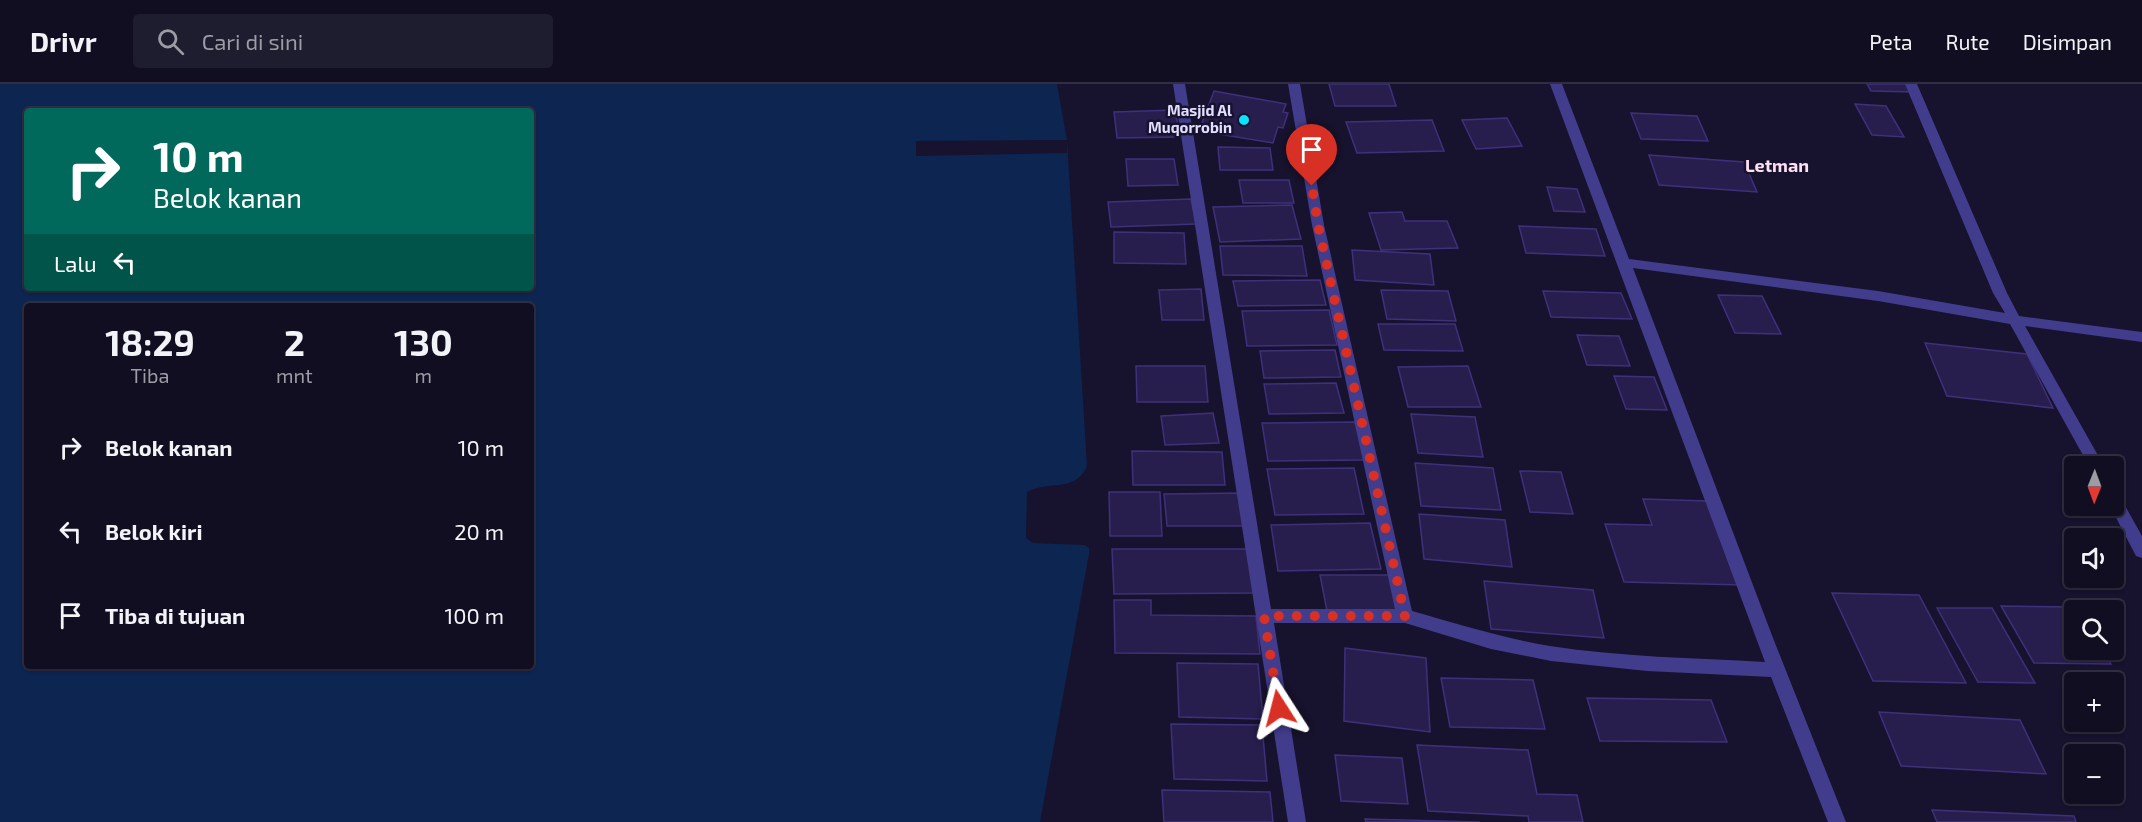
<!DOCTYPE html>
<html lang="id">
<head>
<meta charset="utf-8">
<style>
	body { margin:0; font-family:"Exo 2",sans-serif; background:#1e1c2f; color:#f1f3f6; height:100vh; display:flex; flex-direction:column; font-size:22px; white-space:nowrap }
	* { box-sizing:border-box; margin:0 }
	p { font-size:20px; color:#9c9ca5 }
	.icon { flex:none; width:33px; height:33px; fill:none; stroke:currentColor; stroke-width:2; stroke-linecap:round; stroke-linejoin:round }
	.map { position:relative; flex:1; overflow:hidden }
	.drawer { position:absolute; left:24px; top:219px; width:510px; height:366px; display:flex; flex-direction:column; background:#110e22; border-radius:6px; box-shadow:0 2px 4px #0004,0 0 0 2px #302e40 }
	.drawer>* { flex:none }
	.banner { position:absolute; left:24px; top:24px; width:510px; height:183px; border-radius:6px; box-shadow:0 2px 4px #0004,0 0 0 2px #302e40; background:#00695c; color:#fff; overflow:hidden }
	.needle { width:39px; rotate:181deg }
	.tools { position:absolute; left:2064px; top:372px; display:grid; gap:12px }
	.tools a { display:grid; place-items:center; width:60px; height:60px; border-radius:6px; background:#110e22; box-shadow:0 2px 4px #0004,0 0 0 2px #302e40; font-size:30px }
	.pin { position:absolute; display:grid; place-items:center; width:51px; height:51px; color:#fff; margin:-62px -26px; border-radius:50% 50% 50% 0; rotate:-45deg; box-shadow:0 0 6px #0007 }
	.pin .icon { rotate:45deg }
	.me { position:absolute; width:66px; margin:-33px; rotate:351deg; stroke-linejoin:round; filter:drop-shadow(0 0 4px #0008) }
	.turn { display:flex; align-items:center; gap:21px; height:126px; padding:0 30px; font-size:27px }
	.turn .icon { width:78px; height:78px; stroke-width:2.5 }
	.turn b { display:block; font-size:42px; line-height:51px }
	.then { display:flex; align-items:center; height:57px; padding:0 30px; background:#0003; gap:12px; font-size:22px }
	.eta { display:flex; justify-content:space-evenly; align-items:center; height:102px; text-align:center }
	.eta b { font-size:36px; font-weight:700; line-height:42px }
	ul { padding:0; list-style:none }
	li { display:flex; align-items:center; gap:18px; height:84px; padding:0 30px }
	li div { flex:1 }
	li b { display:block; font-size:22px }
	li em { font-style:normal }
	header { display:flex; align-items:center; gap:36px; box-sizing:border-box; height:84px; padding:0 30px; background:#110e22; border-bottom:2px solid #302e40 }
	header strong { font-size:28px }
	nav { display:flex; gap:33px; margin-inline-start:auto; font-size:21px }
	.search { width:420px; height:54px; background:#1e1c2f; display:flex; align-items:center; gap:15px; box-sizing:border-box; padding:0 21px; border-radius:6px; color:#9c9ca5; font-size:22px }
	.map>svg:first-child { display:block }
	.water { fill:#0d2551; fill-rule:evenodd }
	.pier { fill:#17122d }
	.building { fill:#281e4e; stroke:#3f307b; stroke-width:1.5 }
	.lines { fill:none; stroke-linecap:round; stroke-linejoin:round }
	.minor { fill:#413d8c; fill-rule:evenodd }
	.route { stroke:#d93025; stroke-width:10; stroke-dasharray:0 18 }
	.poi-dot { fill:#0ae3ff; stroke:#17122d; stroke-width:2 }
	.labels { text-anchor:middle; stroke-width:5; stroke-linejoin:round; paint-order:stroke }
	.far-poi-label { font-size:15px; font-weight:bold; fill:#e2deff; stroke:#17122d; text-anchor:end }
	.far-quarter-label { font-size:18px; font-weight:bold; fill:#ffe0f3; stroke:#17122d }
</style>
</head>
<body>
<header>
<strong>Drivr</strong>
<div class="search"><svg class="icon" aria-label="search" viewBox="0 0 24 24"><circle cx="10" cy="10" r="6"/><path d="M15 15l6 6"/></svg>Cari di sini</div>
<nav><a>Peta</a><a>Rute</a><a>Disimpan</a></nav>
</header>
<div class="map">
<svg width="2142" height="738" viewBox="0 0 2142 738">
	<rect width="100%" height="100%" fill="#17122d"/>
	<path class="water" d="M0,0H1057L1067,56L1087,382C1076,409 1048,396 1027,408L1026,454L1033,459L1085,461L1089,464V470L1040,738H0ZM27,27H531V204H27ZM27,222H531V582H27Z"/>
	<path class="pier" d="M1067,56V69L916,72V57Z"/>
	<path class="building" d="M1329,0H1389L1396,22H1335Z
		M1867,0H1906L1912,8L1871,7Z
		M1214,7L1286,20L1283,28L1288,29L1283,44L1278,43L1273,59L1199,47Z
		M1855,20L1886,22L1904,53L1872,51Z
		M1175,26L1180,53L1117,54L1114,28Z
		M1631,29L1697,32L1708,57L1641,55Z
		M1507,34L1522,62L1476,65L1462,36Z
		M1432,36L1444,67L1357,69L1346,38Z
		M1218,63L1270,64L1273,86H1220Z
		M1649,71L1744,78L1757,108L1659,101Z
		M1126,75H1174L1178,101L1128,102Z
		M1239,96H1289L1294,119H1243Z
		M1547,103L1577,105L1585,128L1554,127Z
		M1191,115L1196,140L1111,143L1108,118Z
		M1292,121L1301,155L1220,158L1213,123Z
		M1402,128L1405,137H1447L1458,164L1381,166L1369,129Z
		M1519,142L1596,145L1605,172L1526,169Z
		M1114,148L1184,149L1186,180L1114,179Z
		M1220,162H1302L1307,192L1223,191Z
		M1352,166L1430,170L1434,201L1355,196Z
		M1320,196L1326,221L1238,222L1233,197Z
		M1201,205L1204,236H1162L1159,206Z
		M1381,206L1448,207L1456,237L1387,235Z
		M1543,207L1621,209L1632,235L1551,233Z
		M1718,211L1762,212L1781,250L1735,249Z
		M1329,226L1337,261L1247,262L1242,227Z
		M1378,240H1455L1463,267L1384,266Z
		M1577,251L1619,252L1630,282L1587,281Z
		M1925,259L2027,270L2053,324L1947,312Z
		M1335,266L1341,293L1264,294L1260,267Z
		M1136,282H1205L1208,318H1137Z
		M1468,282L1481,323H1408L1398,283Z
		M1614,292L1654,293L1667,326L1626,325Z
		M1336,299L1344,329L1269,330L1264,300Z
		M1213,329L1219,359L1165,361L1161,332Z
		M1411,330L1475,333L1483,373L1418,369Z
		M1355,338L1364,376L1268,377L1262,339Z
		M1132,367L1222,368L1225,401H1133Z
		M1415,379L1493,384L1501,426L1421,422Z
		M1354,384L1364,430L1275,431L1267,385Z
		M1520,387L1561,388L1573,430L1530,428Z
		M1109,408H1160L1162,452H1110Z
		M1243,409L1247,442H1167L1164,410Z
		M1643,415L1708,417L1741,501L1624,498L1605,440L1652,441Z
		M1419,430L1505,436L1512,483L1424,475Z
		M1370,439L1381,485L1278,487L1271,441Z
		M1112,465H1251L1256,509L1114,510Z
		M1320,491H1392L1401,527H1327Z
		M1484,497L1593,506L1604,554L1491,545Z
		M1832,509L1919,511L1966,599L1873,597Z
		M1114,516H1151V531L1256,532L1260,570L1115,569Z
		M2001,522L2076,523L2078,526H2074V566H2102L2111,580L2034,579Z
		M1937,524H1992L2035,599L1978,598Z
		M1345,564L1426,574L1430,648L1344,637Z
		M1177,579L1258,580L1263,635L1179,633Z
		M1441,594L1533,596L1545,645L1450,643Z
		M1587,614L1711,616L1727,658L1600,657Z
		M1879,628L2020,636L2046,690L1901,682Z
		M1171,640L1262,641L1267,697L1174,695Z
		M1417,661L1528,666L1537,710L1577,711L1583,738H1529L1528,732L1428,727Z
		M1335,671L1402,674L1408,720L1341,717Z
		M1162,706L1270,708L1273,738H1164Z
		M1932,726L2074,732L2076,738H1937Z
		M1365,735L1480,738H1366Z"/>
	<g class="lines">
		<path class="minor" d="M1173,0H1185L1271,525H1395L1312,141L1288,0H1300L1324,141L1412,527C1458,540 1503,554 1550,562C1621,573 1694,574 1765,578L1550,0H1562L1629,175L1878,207L2005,229L1993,209L1905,0H1917L2007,209L2019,232L2142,248V258L2025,242L2104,382H2089L2010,240L1878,217L1633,184L1773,554L1846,738H1828L1771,593L1647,587L1551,577L1491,565L1405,539H1274L1306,738H1288Z
			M2114,409L2119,411L2142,452V474L2136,472L2110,422H2114Z"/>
	</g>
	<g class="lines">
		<path class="route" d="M1279,624L1264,532H1405L1318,141L1312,102"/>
	</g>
	<circle class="poi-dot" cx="1244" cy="36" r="6"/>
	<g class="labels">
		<g class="far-poi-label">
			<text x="1232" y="32">Masjid Al<tspan x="1232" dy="17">Muqorrobin</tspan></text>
		</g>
		<g class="far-quarter-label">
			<text x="1777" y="88">Letman</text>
		</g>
	</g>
</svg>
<div class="tools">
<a><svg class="needle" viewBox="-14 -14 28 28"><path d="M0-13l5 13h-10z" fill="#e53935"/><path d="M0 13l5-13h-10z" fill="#9c9ca5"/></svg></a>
<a><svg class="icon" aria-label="sound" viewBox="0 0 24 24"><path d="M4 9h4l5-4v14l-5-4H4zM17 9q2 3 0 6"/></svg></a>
<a><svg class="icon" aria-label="search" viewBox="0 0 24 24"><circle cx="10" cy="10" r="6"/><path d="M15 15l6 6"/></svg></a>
<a>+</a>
<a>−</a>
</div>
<div class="pin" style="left:1312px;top:102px;background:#d93025"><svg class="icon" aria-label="arrive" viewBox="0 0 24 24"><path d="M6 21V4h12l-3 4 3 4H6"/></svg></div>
<svg class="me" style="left:1279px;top:624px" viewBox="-20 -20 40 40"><path d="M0-17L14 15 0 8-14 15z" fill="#d93025" stroke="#fff" stroke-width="4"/></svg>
<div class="banner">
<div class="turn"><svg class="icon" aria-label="right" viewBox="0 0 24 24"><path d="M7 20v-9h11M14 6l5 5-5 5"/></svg><div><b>10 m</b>Belok kanan</div></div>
<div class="then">Lalu<svg class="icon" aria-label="left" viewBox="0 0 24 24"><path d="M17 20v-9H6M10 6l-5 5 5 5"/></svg></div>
</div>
<section class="drawer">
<div class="eta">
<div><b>18:29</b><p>Tiba</p></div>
<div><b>2</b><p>mnt</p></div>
<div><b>130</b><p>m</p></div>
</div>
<ul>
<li><svg class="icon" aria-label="right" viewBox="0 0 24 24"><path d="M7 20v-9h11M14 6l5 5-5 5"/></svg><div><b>Belok kanan</b></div><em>10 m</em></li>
<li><svg class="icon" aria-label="left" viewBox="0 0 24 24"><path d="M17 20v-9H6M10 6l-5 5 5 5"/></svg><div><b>Belok kiri</b></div><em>20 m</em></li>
<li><svg class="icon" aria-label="arrive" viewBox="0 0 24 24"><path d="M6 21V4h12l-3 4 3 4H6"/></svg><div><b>Tiba di tujuan</b></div><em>100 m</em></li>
</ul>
</section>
</div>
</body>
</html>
